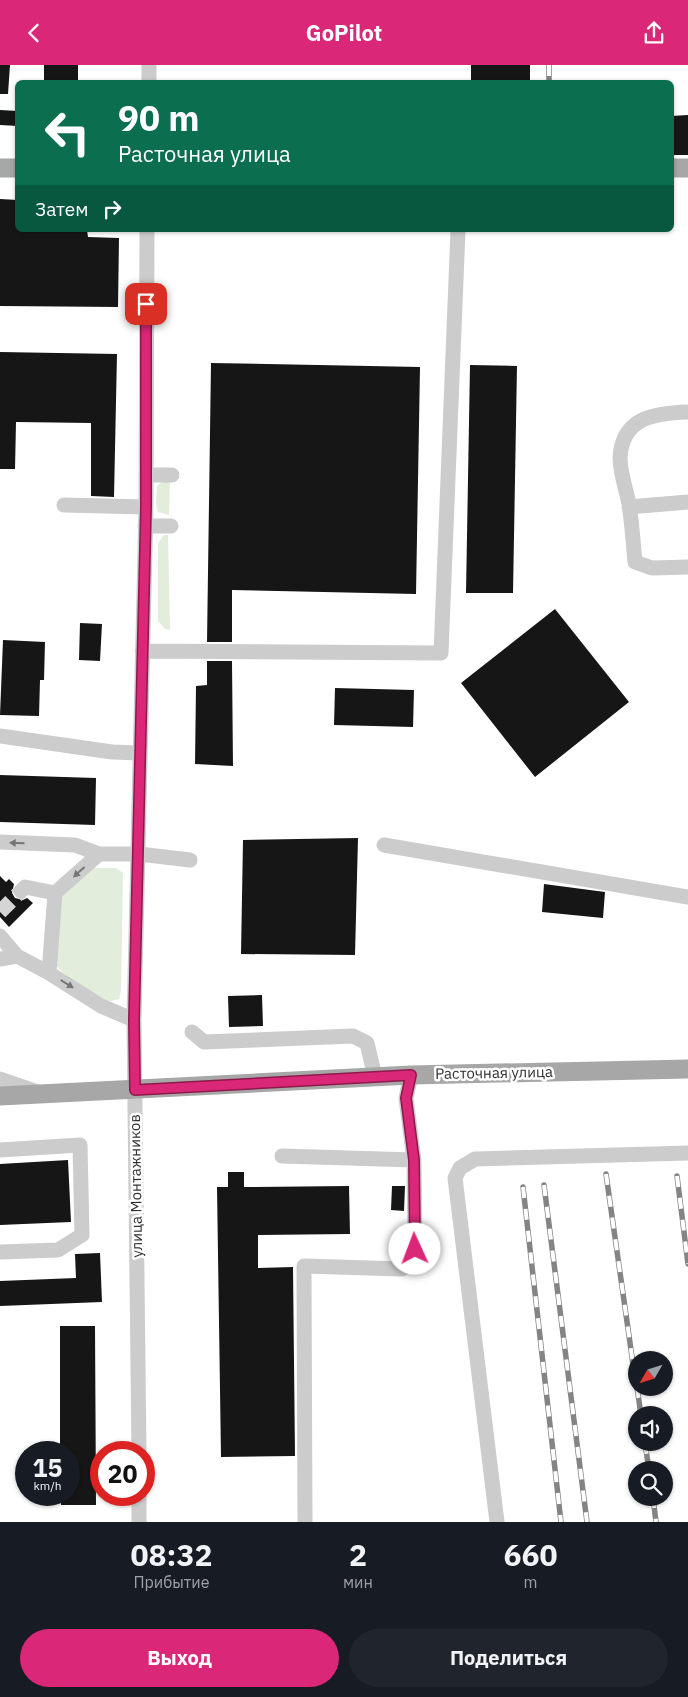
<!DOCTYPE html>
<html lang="ru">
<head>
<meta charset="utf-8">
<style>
	body { margin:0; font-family:"IBM Plex Sans",sans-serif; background:#20242c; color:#f1f3f6; height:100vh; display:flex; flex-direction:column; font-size:19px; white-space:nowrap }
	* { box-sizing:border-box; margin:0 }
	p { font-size:16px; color:#9ea1a6 }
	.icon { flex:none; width:28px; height:28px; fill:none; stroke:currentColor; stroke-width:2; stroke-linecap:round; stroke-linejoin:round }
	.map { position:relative; height:1457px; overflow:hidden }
	.details { display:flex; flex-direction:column; background:#171b24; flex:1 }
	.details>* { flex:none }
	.hud { position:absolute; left:15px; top:15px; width:659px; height:152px; border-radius:8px; box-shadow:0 1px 4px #0004; background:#0b6e4f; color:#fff; overflow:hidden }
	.needle { width:32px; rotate:231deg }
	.buttons { position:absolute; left:628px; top:1286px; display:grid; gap:10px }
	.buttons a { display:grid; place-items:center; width:45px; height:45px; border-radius:50%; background:#171b24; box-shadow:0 1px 4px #0004; font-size:25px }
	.speed { position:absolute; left:15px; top:1376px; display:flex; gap:10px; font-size:25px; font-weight:700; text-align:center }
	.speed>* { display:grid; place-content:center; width:65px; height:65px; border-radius:50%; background:#171b24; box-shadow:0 1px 4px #0004; line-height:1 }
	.speed small { font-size:12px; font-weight:400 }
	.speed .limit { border:8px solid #d22; background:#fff; color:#111 }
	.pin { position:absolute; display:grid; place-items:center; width:42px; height:42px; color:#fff; margin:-21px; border-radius:10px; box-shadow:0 2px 8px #0006 }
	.me { position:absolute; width:55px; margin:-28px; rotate:358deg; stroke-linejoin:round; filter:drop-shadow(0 0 4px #0008) }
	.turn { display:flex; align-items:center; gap:18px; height:105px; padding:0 20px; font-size:22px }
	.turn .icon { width:65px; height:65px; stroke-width:2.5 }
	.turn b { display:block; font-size:35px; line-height:42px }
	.then { display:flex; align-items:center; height:48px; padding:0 20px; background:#0003; gap:10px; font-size:19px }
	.eta { display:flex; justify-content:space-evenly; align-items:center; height:85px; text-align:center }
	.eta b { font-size:30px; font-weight:700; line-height:35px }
	.cta { display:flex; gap:10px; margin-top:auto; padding:10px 20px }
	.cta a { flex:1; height:58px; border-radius:30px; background:#db2777; color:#fff; font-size:20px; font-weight:700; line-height:58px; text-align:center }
	.cta a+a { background:#20242c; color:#f1f3f6 }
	header { display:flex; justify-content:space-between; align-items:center; height:65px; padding:0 20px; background:#db2777; color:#fff; font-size:22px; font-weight:700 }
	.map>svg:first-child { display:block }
	.green { fill:#e3eddb }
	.building { fill:#161616 }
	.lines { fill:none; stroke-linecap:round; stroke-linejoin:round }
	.minor-tunnel { stroke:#d5d5d5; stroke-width:15; stroke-dasharray:15 8; stroke-linecap:butt }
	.minor { stroke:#ccc; stroke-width:15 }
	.major { stroke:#a7a7a7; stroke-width:19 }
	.rail-casing { stroke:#848484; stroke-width:5.5 }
	.rail { stroke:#fff; stroke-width:4; stroke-dasharray:11; stroke-linecap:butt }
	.oneway { fill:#767676 }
	.route-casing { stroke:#8e194d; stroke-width:12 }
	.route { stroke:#db2777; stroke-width:9 }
	.labels { text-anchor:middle; stroke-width:5; stroke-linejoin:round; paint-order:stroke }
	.street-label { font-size:15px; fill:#2f2f2f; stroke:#fff }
</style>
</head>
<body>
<header><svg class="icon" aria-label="back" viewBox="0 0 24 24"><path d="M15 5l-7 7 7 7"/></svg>GoPilot<svg class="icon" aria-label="share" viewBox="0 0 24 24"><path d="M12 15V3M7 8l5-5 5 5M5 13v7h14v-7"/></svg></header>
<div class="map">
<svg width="688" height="1457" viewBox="0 0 688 1457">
	<rect width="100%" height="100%" fill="#fff"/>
	<path class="green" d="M164,415H170L169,450L158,447L156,439L157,421Z
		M164,470H168L170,565L165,564L158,556V478Z
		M90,803H116L123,808L121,926L119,934L107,937L83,925L56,901V835Z"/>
	<path class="building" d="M0,0H10L8,29H0Z
		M44,0H78V18H44Z
		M471,0H530V18H471Z
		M0,45L18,46V61L0,60Z
		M688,50V90H671V51Z
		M0,134L18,135V165H87L88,172L119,173L118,242L0,241Z
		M0,287L117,289L114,432L91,431V358L16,357L15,404H0Z
		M211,298L420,302L416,529L232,525V577H207Z
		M470,300L517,301L513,528H466Z
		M555,544L629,637L535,712L461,618Z
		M80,558L102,559L100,596L79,595Z
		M3,575L45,577L44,615H40L39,651L0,650Z
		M207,596H232L233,701L195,699L196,621L207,620Z
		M335,623L414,625L413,662L334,660Z
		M0,710L96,713L95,760L0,757Z
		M358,773L355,890L241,889L243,775Z
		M0,811L6,817L9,814L14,819L12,828L15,833L23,835L27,833L33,838L9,862L0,852Z
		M544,819L605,827L603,853L542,847Z
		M262,930L263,961L229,962L228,931Z
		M68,1095L71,1157L0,1160V1099Z
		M228,1107H244V1122L349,1121L350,1169L258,1170V1203L293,1202L295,1391L221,1392L217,1122H228Z
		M392,1121H405L404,1146L391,1145Z
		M100,1188L102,1237L0,1241V1216L76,1213L75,1189Z
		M60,1261H95L96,1440H61V1430H69V1388H60Z"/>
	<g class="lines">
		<path class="minor-tunnel" d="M0,847L21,826"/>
		<path class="minor" d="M149,18V0
			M688,347C655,348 622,352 620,393C620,407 626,424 629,439C632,458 633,477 635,497L652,503L688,502
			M146,410H172
			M64,440L146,442
			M629,442L688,437
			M145,461H171
			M142,586L441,588L458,165
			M0,671L112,687L140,688
			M0,777L75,780L99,789
			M384,780L688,832
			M21,826L25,822L55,828L99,789H139L190,795
			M0,871L17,891L49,908L101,941L134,955
			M0,894L17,891
			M49,908L55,828
			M192,967L204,977L353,971L367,978L375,1012
			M0,1014L38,1027
			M0,1085L80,1080L82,1170L58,1185L0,1187
			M282,1091L414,1095L406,1033L411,1010
			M139,1388L134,955L146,442L147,165
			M139,1430V1457
			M305,1457L304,1201L402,1204L415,1184L414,1095
			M497,1457L455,1113L460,1103L475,1094L688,1088"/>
		<path class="major" d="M0,103H18
			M671,103H688
			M0,1031L411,1010L688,1004"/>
		<g class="rail-casing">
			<path id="rail" d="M549,0V18
				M606,1109L636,1320
				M677,1111L688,1199
				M544,1120L587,1457
				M523,1122L561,1457
				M637,1322L641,1350
				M645,1378L649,1405
				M653,1432L656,1457"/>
		</g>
		<use href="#rail" class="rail"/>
	</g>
	<defs><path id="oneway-solid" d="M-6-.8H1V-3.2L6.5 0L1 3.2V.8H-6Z" transform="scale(1.25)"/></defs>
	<g class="oneway">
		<use href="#oneway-solid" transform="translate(17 778) rotate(-178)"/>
		<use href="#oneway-solid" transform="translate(79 807) rotate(138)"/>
		<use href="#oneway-solid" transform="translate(67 919) rotate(32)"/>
	</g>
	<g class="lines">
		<g class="route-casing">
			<path id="route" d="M146,239V442L134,955L135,1025L411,1010L406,1033L414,1095L415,1184"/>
		</g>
		<use href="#route" class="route"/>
	</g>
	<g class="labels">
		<g class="street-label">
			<text transform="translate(494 1008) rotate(-1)" y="5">Расточная улица</text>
			<text transform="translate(136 1121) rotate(-91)" y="5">улица Монтажников</text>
		</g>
	</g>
</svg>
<div class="buttons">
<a><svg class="needle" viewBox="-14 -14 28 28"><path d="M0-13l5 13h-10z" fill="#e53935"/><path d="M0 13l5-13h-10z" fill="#9ea1a6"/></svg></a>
<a><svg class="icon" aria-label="sound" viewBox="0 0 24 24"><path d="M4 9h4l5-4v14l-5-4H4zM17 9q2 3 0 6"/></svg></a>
<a><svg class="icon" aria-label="search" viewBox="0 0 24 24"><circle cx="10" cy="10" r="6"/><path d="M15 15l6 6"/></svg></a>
</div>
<div class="speed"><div>15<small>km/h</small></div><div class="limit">20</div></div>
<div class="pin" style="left:146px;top:239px;background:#d93025"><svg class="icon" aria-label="arrive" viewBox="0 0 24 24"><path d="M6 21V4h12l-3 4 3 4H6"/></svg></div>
<svg class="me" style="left:415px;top:1184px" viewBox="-20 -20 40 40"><circle r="19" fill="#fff"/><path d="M0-13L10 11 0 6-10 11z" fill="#db2777"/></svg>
<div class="hud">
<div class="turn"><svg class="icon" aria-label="left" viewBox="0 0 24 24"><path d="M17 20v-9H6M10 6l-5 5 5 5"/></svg><div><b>90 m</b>Расточная улица</div></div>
<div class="then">Затем<svg class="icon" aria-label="right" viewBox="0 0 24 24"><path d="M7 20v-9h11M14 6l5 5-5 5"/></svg></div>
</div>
</div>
<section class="details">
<div class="eta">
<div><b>08:32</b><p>Прибытие</p></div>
<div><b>2</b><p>мин</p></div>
<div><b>660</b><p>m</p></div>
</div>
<div class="cta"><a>Выход</a><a>Поделиться</a></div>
</section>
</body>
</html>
